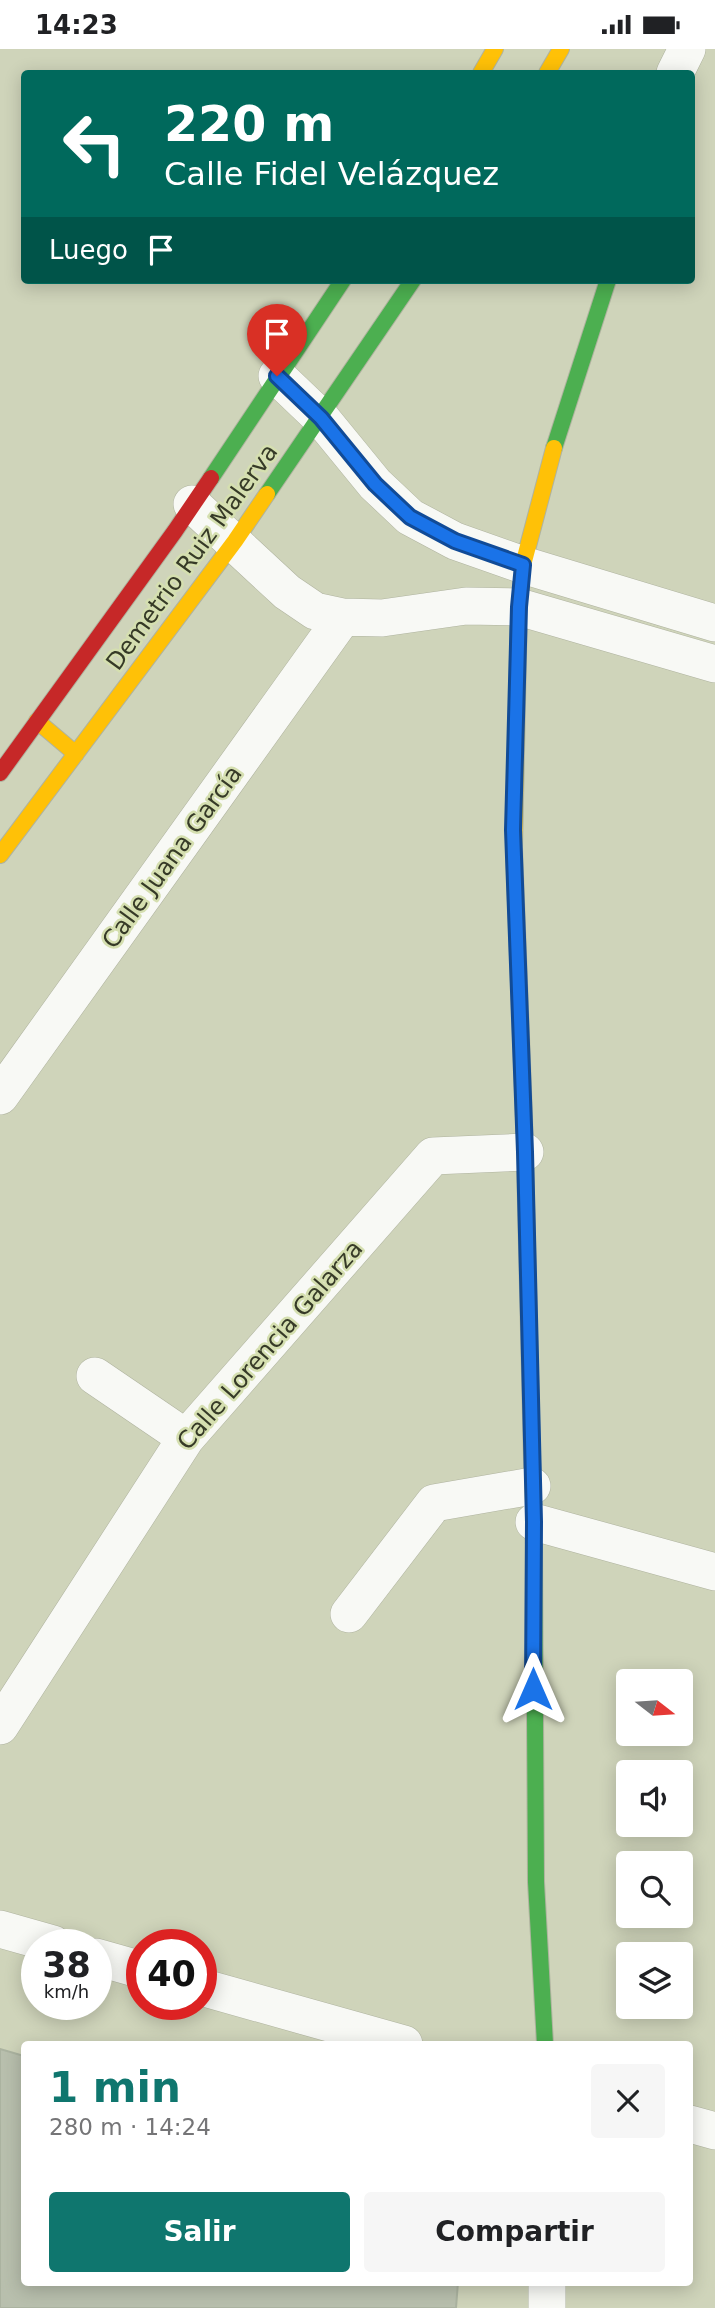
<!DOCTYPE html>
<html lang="es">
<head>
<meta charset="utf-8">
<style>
	body { margin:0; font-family:"DejaVu Sans",sans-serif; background:#f6f6f6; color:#202124; height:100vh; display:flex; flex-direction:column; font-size:26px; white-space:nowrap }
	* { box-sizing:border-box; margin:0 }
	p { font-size:23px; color:#757577 }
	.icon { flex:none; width:38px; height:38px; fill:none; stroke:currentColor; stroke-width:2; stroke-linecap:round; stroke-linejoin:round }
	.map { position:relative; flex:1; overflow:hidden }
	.drawer { position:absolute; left:21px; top:1992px; width:672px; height:245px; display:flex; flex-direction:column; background:#fff; border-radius:7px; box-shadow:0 4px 18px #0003 }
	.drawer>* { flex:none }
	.hud { position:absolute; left:21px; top:21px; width:674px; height:214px; border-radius:7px; box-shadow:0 4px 18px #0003; background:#00695c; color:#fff; overflow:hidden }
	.needle { width:46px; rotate:107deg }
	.buttons { position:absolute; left:616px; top:1620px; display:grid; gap:14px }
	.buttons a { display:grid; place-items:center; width:77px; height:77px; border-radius:7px; background:#fff; box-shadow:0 4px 18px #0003; font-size:35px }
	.speed { position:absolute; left:21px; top:1880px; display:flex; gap:14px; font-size:35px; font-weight:700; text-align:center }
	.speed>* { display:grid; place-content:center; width:91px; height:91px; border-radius:50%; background:#fff; box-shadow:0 4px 18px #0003; line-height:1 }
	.speed small { font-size:18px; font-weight:400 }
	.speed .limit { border:10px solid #d22; background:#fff; color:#111 }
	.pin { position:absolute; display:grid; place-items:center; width:60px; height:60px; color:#fff; margin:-72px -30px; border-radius:50% 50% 50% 0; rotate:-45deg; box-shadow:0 0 7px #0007 }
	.pin .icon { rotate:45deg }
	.me { position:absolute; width:77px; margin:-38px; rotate:0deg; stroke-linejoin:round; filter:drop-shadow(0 0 5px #0008) }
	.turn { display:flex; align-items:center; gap:24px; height:147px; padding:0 28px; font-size:32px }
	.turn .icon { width:91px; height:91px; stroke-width:2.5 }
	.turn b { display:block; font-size:49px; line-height:60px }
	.then { display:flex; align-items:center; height:66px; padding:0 28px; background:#0003; gap:14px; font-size:26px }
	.round { display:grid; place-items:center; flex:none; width:74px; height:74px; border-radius:7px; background:#f6f6f6 }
	.head { display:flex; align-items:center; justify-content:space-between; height:119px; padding:0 28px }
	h1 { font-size:42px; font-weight:800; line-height:52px; color:#0f766e }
	.primary-button { display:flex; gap:14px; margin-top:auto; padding:14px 28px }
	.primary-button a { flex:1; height:80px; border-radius:7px; background:#0f766e; color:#fff; font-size:28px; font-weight:800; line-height:80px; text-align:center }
	.primary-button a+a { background:#f6f6f6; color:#202124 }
	.status { display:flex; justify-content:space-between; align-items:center; height:49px; padding:0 35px; background:#fff; direction:ltr }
	.status svg { height:19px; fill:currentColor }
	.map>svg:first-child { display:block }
	.building { fill:#b8bfad; stroke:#abb3a0; stroke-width:2 }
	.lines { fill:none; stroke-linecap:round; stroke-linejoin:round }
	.street-casing { stroke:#afb39f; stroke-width:38 }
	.fast-casing { stroke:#afb39f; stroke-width:18 }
	.slow-casing { stroke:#afb39f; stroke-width:18 }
	.jam-casing { stroke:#afb39f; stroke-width:18 }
	.street { stroke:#f8f9f5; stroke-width:37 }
	.fast { stroke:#4caf50; stroke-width:16 }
	.slow { stroke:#ffc107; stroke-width:16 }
	.jam { stroke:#c62828; stroke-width:16 }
	.route-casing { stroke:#114b97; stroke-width:18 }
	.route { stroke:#1a73e8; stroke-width:12 }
	.labels { text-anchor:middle; stroke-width:5; stroke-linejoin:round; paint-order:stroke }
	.street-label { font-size:24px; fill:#363a27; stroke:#d5dfb0 }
</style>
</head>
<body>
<div class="status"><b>14:23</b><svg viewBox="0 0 49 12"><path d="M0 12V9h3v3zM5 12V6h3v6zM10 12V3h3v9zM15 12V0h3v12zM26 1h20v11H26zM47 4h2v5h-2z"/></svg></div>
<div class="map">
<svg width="715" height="2259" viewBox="0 0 715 2259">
	<rect width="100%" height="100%" fill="#cfd4ba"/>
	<path class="building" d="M0,2000L24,2007V2233H458L456,2259H0Z"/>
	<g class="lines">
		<g class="street-casing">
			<path id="street" d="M675,24L687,0
				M277,327L321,369L375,435L410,468L455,492L523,516L715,574
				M192,455L287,543L315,562L343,568L382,569L466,557L519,558L715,615
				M0,1047L343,568
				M95,1327L186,1389
				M534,1473L715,1523
				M349,1565L434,1454L532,1437
				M0,1677L186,1389L433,1107L525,1103
				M0,1880L53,1895
				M96,1908L142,1921
				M201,1938L404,1995
				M690,2075L715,2082
				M547,2259V2233"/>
		</g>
		<g class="fast-casing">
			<path id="fast" d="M554,399L608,231
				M211,429L343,231
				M267,445L413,231
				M534,1496L536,1833L545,1995"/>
		</g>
		<g class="slow-casing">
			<path id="slow" d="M481,24L495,0
				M547,24L561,0
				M37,672L76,705
				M514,799L519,558L523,516L554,399
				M0,806L235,492L267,445
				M524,1069L534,1496"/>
		</g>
		<g class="jam-casing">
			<path id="jam" d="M0,724L175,482L211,429
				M514,799L524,1069"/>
		</g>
		<use href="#street" class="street"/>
		<use href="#fast" class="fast"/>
		<use href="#slow" class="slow"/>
		<use href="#jam" class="jam"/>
	</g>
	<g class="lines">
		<g class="route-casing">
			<path id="route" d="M277,327L321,369L375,435L410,468L455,492L523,516L519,558L513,781L525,1103L534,1473L533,1640"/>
		</g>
		<use href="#route" class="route"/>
	</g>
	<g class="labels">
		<g class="street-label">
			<text transform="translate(192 508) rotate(-54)" y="8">Demetrio Ruiz Malerva</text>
			<text transform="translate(172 808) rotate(-54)" y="8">Calle Juana García</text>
			<text transform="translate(270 1296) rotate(-49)" y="8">Calle Lorencia Galarza</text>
		</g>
	</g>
</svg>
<div class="buttons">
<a><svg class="needle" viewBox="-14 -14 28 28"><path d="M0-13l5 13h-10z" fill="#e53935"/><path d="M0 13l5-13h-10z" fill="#757577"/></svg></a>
<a><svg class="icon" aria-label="sound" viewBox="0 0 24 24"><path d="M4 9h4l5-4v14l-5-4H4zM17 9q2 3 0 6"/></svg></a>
<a><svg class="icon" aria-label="search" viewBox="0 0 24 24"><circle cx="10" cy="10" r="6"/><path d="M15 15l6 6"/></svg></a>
<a><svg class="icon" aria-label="layers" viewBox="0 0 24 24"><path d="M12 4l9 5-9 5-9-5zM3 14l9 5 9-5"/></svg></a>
</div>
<div class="speed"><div>38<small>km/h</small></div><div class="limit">40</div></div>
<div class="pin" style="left:277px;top:327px;background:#d93025"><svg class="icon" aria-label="arrive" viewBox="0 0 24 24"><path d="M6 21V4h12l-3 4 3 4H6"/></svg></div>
<svg class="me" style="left:533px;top:1640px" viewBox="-20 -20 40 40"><path d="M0-17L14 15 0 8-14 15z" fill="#1a73e8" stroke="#fff" stroke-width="4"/></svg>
<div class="hud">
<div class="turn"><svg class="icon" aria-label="left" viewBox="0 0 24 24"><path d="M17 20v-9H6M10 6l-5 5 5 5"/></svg><div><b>220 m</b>Calle Fidel Velázquez</div></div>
<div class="then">Luego<svg class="icon" aria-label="arrive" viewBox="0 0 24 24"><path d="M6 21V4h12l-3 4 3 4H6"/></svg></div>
</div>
<section class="drawer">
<div class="head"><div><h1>1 min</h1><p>280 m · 14:24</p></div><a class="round"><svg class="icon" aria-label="close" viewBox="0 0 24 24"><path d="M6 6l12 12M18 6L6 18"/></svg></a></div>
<div class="primary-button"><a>Salir</a><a>Compartir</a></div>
</section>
</div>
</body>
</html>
